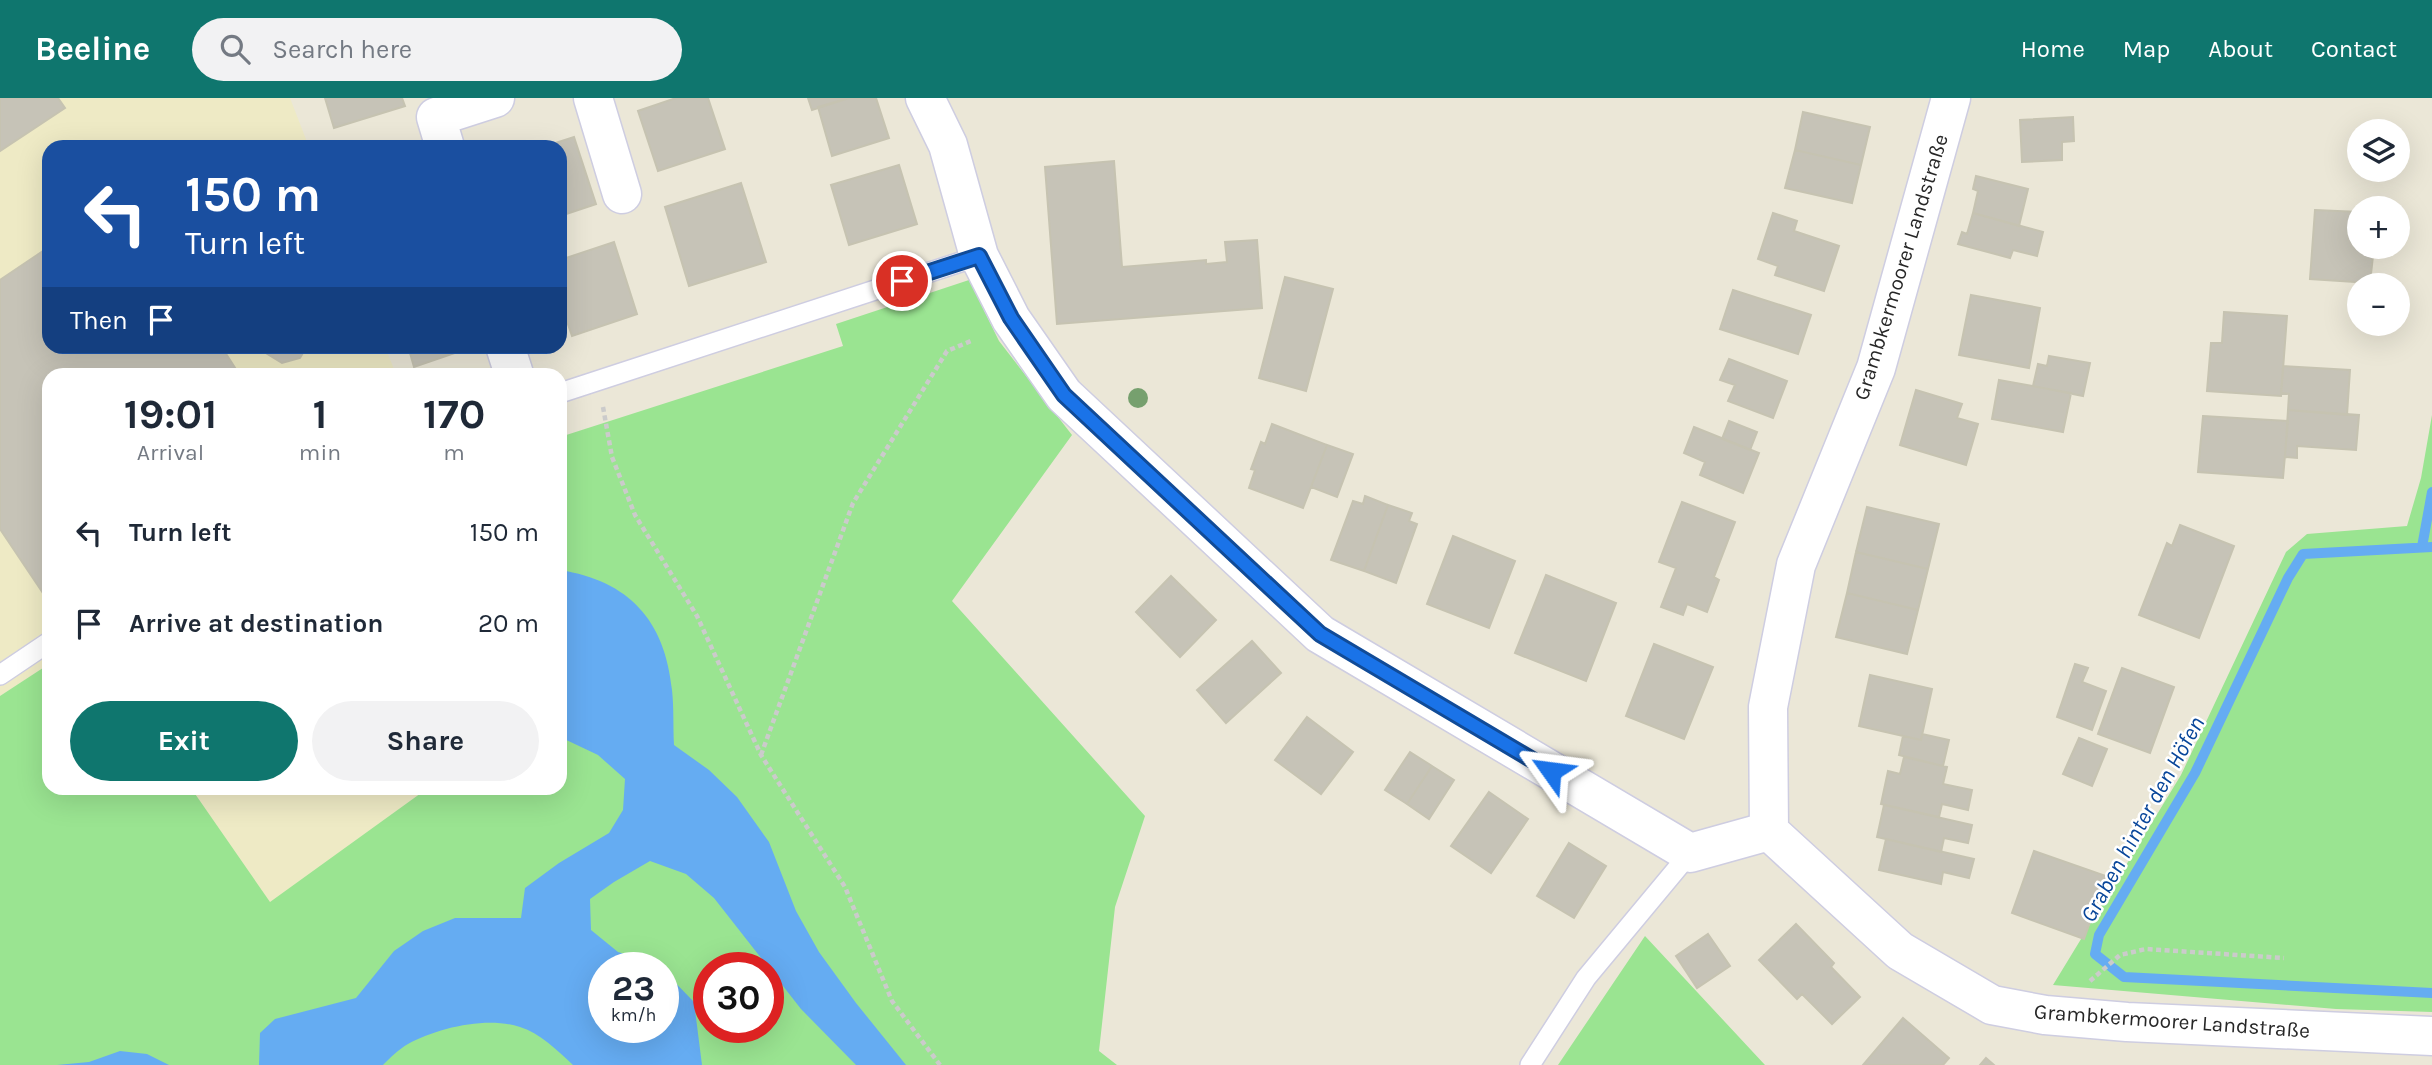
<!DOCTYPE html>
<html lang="en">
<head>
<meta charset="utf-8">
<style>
	body { margin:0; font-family:Karla,sans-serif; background:#f2f2f3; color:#1f2937; height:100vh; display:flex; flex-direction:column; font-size:26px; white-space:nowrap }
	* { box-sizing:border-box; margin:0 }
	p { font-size:23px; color:#747a83 }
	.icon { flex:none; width:38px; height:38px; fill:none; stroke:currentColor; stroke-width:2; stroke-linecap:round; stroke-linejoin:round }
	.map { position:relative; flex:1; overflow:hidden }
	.side { position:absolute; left:42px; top:270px; width:525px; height:427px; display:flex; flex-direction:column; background:#fff; border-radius:21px; box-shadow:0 7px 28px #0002 }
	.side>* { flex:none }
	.top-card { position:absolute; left:42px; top:42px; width:525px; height:214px; border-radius:21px; box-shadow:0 7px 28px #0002; background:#1a4fa0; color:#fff; overflow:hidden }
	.buttons { position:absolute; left:2347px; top:21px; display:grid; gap:14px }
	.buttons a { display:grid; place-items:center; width:63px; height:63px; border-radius:50%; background:#fff; box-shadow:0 7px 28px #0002; font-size:35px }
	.speed { position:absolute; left:588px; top:854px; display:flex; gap:14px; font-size:35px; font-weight:700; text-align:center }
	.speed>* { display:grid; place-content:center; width:91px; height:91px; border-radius:50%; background:#fff; box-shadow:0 7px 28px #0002; line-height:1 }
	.speed small { font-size:18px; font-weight:400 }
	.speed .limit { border:10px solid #d22; background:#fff; color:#111 }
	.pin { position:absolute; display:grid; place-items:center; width:60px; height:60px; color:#fff; margin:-30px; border:4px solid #fff; border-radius:50%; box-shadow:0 2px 7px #0007 }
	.me { position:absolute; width:77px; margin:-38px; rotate:301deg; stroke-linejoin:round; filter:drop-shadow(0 0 5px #0008) }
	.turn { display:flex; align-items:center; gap:24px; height:147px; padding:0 28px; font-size:32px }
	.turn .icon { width:91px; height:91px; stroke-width:2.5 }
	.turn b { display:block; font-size:49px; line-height:60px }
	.then { display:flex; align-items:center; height:66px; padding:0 28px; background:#0003; gap:14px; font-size:26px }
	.eta { display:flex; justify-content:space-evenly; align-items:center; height:119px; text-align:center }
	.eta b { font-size:42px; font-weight:700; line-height:49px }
	.primary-button { display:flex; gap:14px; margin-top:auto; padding:14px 28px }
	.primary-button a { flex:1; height:80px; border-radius:42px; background:#0f766e; color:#fff; font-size:28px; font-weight:700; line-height:80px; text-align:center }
	.primary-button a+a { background:#f2f2f3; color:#1f2937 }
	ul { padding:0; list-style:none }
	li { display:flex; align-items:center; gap:21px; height:91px; padding:0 28px }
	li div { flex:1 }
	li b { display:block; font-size:26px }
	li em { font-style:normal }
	header { display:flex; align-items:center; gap:42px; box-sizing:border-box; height:98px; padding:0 35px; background:#0f766e; color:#fff }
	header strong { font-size:33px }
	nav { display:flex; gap:38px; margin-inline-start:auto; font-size:24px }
	.search { width:490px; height:63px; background:#f2f2f3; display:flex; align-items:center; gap:18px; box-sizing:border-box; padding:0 24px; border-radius:38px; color:#747a83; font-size:26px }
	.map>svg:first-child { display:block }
	.education { fill:#eeeac5 }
	.green { fill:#9ae491; fill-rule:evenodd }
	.water { fill:#65acf2 }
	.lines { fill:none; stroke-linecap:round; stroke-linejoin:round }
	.stream { stroke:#65acf2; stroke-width:10 }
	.building { fill:#c6c3b7; stroke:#c6c3b1; stroke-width:2 }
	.lane-casing { stroke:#cecde1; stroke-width:22 }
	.street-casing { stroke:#cecde1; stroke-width:41 }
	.path { stroke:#cbcbcb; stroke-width:4.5; stroke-dasharray:5 3.5; stroke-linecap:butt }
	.lane { stroke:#fff; stroke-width:19 }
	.street { stroke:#fff; stroke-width:38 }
	.tree { fill:#76a06e }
	.route-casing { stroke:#114b97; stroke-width:18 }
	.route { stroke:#1a73e8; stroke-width:12 }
	.labels { text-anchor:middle; stroke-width:5; stroke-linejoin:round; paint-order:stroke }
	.street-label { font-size:21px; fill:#272727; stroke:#fff }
	.water-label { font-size:23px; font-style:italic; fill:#08469a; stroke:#fff }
</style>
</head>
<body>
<header>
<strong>Beeline</strong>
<div class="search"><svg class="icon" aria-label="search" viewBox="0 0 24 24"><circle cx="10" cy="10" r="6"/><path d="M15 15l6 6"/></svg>Search here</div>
<nav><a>Home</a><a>Map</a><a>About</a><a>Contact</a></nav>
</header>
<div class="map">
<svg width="2432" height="967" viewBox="0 0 2432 967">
	<rect width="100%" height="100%" fill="#ebe7d7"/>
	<path class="education" d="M0,0H290L309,49H49V248L385,249L396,276H49V566L0,598Z
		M191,690H428L270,805Z"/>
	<path class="green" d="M969,182L999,243L1072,337L952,503L1145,718L1115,809L1099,953L1117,967H0V598L49,566V690H191L270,804L428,690H560V339L843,248L836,226ZM604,870H663V929H604ZM709,870H768V929H709Z
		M2432,317V914L2336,911L2053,887L2181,677L2286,454L2307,436L2407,428L2421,380Z
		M1645,838L1765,967H1558Z"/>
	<path class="water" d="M560,472C629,483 665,522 672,592C674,610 673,629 674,647L709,672L737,699L769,744L796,813L819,854L856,905L906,967H856L801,911L714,800L686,776L650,763L614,784L590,801L591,832L618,854L657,866L661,870H604V929H663V872L694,904L702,967H573C558,953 540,935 520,929C487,918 437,930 408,946C399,951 390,960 383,967H259L260,935L275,921L356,900L394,853L423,833L455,820H521L525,790L559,765L609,735L623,712L625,681L598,657L560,639Z
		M120,953L147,956L169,967H57L89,964Z"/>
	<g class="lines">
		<path class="stream" d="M2422,449L2432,394
			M2432,449L2303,456L2288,480L2195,675L2099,837L2095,856L2124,879L2432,895"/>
	</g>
	<path class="building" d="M0,0H58L65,10L0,53Z
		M325,0H402L405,8L334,30Z
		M676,0H708L725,51L658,73L638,13Z
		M808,0H849L812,12Z
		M849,0H876L889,40L832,58L818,9Z
		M1803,14L1870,29L1861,67L1795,52Z
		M2073,19L2074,43L2062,44V62L2022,64L2020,22Z
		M574,39L596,106L560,118V49H543Z
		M1795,52L1861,67L1852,105L1785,90Z
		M1114,63L1122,169L1206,162V166L1227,164L1225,144L1257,142L1262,210L1057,226L1045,69Z
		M899,67L917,126L849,147L831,87Z
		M1976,78L2028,91L2019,128L1973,115L1978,93L1973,91Z
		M741,85L766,164L689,188L665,109Z
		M2315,112L2359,114V149H2374L2370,185L2310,181Z
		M1773,115L1797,123L1794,133L1839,148L1824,193L1775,177L1778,168L1758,161Z
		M1973,115L2043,134L2037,158L2013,152L2010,160L1958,146L1962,134L1967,136Z
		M614,144L637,216L572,238L560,203V162Z
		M49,149V248H221L239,276H49V491L43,495L0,431V182Z
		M1285,179L1333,191L1306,293L1259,280Z
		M1733,192L1811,217L1798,256L1720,231Z
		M1971,197L2040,210L2029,270L1959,257Z
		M2224,214L2287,218L2281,298L2207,293L2211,245H2222Z
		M264,248H307L300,260L282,265L266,255Z
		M408,248H475L414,269Z
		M2049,258L2090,265L2083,298L2033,288L2038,266L2047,268Z
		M1729,261L1787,283L1773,320L1728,303L1735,287L1720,282Z
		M2283,268L2350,272L2347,317L2288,312L2289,296L2281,295Z
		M1999,282L2071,295L2063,334L1992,321Z
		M1916,292L1962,306L1957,320L1978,326L1966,367L1900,347Z
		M2288,312L2359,317L2356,352L2297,348V360L2285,359Z
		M2203,318L2288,323L2283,380L2198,374Z
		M1729,323L1757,334L1750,352L1722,341Z
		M1272,326L1327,347L1303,410L1249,390L1255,372L1251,371L1261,344L1265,346Z
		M1694,329L1759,355L1743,395L1700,377L1705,364L1684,355Z
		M1327,347L1353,356L1337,399L1311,389Z
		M1365,398L1388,407L1364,473L1331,462L1353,403L1363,406Z
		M1682,404L1735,424L1714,479L1719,482L1707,514L1687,506L1683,517L1661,509L1676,470L1659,464Z
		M1388,407L1412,415L1409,423L1417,426L1396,485L1364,473Z
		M1867,409L1939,426L1928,471L1856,454Z
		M2180,427L2234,448L2199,540L2139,517L2167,445L2172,448Z
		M1453,438L1515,463L1489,530L1427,506Z
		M1856,454L1928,471L1918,512L1847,495Z
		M1546,477L1616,505L1586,583L1515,555Z
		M1171,478L1216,522L1180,559L1136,514Z
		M1847,495L1918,512L1907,556L1836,539Z
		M1252,543L1281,575L1226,625L1197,592Z
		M1654,546L1713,569L1684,641L1626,618Z
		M2075,566L2088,570L2082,584L2106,593L2092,632L2057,619Z
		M2122,570L2174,589L2150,655L2098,636Z
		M1870,577L1932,591L1921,642L1859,628Z
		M1307,619L1353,654L1321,696L1275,662Z
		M1922,636L1949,642L1943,668L1899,657L1903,638L1921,642Z
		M2079,640L2107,651L2092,688L2063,676Z
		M1410,654L1432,668L1407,706L1385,692Z
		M1904,659L1947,669L1943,686L1972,692L1968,712L1942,706L1939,719L1881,706L1888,673L1900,676Z
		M1432,668L1454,682L1429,721L1407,706Z
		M1489,694L1528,721L1491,775L1451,748Z
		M1884,707L1972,727L1968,745L1944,740L1941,754L1877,739Z
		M1886,741L1974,761L1969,780L1943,774L1941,786L1879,772Z
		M1569,745L1606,768L1574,820L1537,798Z
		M2034,753L2106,778L2084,841L2012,815Z
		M1796,826L1834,865L1831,869L1860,899L1832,926L1802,896L1797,901L1759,862Z
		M1708,836L1730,868L1697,890L1676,858Z
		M1903,920L1949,960L1943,967H1863Z
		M1986,960L1994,967H1980Z"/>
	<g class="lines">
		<g class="lane-casing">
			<path id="lane" d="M560,295L979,158
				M0,577L49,544
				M1530,967L1586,880L1690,755"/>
		</g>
		<g class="street-casing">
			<path id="street" d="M593,0L622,96
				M925,0L948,47L979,158L1011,221L1064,297L1320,536L1690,755L1769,733
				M1951,0L1876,270L1796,467L1768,609L1769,733L1900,853L1992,907L2045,917L2127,924L2432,938
				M445,49L436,19L495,0
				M505,248L514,276"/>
		</g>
		<path class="path" d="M603,309L612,359L635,417L697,518L761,657L845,789L892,903L940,967
			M761,657L853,405L947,253L971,243
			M2090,883L2120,857L2146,851L2284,860"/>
		<use href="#lane" class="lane"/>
		<use href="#street" class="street"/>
	</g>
	<circle class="tree" cx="1138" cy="300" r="10"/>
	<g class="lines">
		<g class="route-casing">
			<path id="route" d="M902,183L979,158L1011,220L1064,297L1320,536L1551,673"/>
		</g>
		<use href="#route" class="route"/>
	</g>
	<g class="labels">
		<g class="street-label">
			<text transform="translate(1901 169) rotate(-73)" y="7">Grambkermoorer Landstraße</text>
			<text transform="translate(2172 923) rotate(4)" y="7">Grambkermoorer Landstraße</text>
		</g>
		<g class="water-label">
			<text transform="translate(2142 721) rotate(-61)" y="8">Graben hinter den Höfen</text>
		</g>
	</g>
</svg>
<div class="buttons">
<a><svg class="icon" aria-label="layers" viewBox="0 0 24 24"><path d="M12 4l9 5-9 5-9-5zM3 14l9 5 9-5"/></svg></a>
<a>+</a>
<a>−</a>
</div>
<div class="speed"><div>23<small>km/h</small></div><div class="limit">30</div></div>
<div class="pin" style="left:902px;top:183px;background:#d93025"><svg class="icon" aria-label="arrive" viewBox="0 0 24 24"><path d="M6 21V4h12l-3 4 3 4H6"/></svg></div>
<svg class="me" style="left:1551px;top:673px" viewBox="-20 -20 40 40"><path d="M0-17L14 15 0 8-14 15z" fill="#1a73e8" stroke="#fff" stroke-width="4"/></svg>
<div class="top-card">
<div class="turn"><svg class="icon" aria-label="left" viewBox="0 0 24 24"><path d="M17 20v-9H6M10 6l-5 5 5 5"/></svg><div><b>150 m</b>Turn left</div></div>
<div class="then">Then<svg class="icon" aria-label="arrive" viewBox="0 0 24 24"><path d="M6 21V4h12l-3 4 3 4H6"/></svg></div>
</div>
<section class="side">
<div class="eta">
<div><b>19:01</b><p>Arrival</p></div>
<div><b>1</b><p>min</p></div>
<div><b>170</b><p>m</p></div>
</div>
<ul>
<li><svg class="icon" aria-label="left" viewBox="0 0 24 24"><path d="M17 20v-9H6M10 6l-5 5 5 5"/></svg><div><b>Turn left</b></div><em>150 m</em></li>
<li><svg class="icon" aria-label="arrive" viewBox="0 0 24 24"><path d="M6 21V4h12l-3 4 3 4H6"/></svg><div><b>Arrive at destination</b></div><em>20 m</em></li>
</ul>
<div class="primary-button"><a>Exit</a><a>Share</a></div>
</section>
</div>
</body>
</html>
